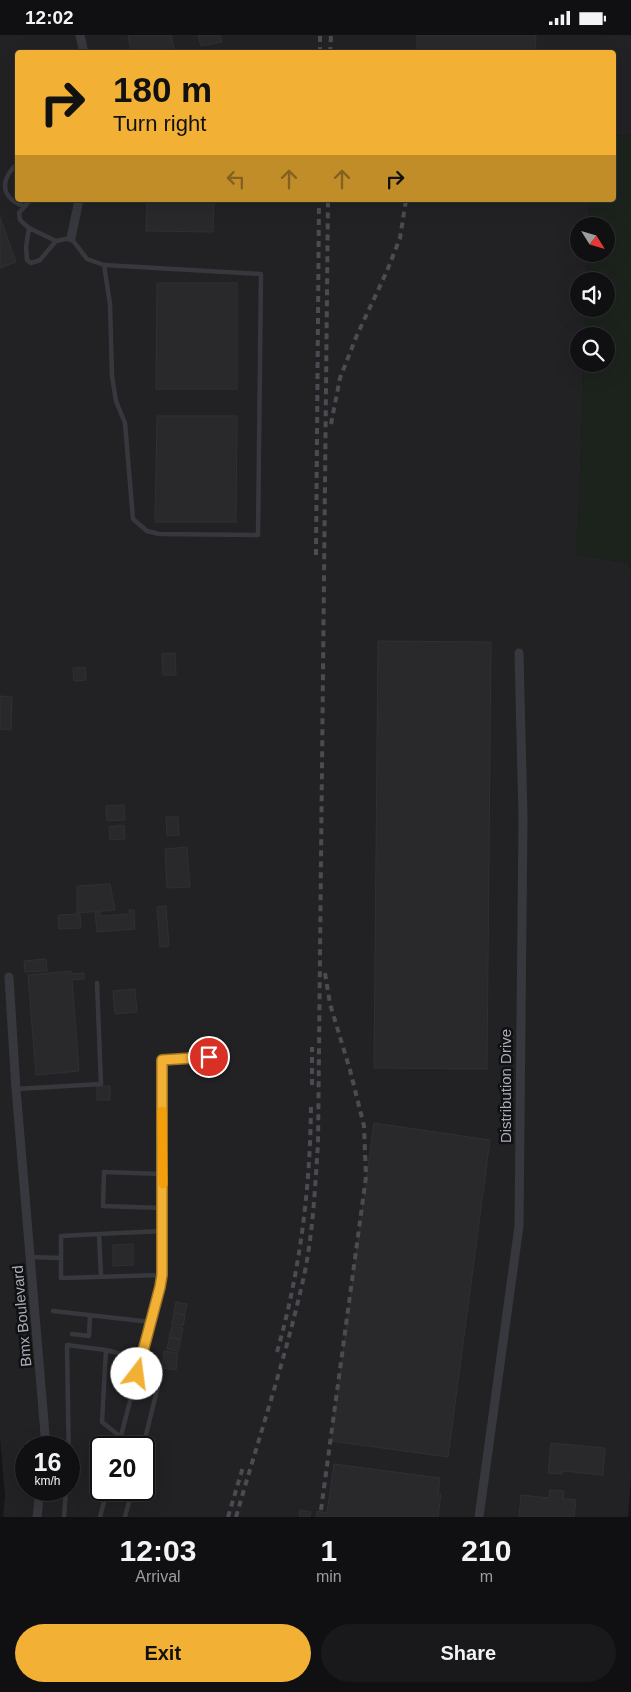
<!DOCTYPE html>
<html lang="en">
<head>
<meta charset="utf-8">
<style>
	body { margin:0; font-family:Arial,sans-serif; background:#19191b; color:#f1f3f6; height:100vh; display:flex; flex-direction:column; font-size:19px; white-space:nowrap }
	* { box-sizing:border-box; margin:0 }
	p { font-size:16px; color:#9c9d9f }
	.icon { flex:none; width:28px; height:28px; fill:none; stroke:currentColor; stroke-width:2; stroke-linecap:round; stroke-linejoin:round }
	.map { position:relative; height:1482px; overflow:hidden }
	.panel { display:flex; flex-direction:column; background:#101012; flex:1 }
	.panel>* { flex:none }
	.top-card { position:absolute; left:15px; top:15px; width:601px; height:152px; border-radius:5px; box-shadow:0 5px 20px #0002,0 0 0 1px #303032; background:#f2b134; color:#111; overflow:hidden }
	.needle { width:32px; rotate:127deg }
	.fabs { position:absolute; left:570px; top:182px; display:grid; gap:10px }
	.fabs a { display:grid; place-items:center; width:45px; height:45px; border-radius:50%; background:#101012; box-shadow:0 5px 20px #0002,0 0 0 1px #303032; font-size:25px }
	.speed { position:absolute; left:15px; top:1401px; display:flex; gap:10px; font-size:25px; font-weight:700; text-align:center }
	.speed>* { display:grid; place-content:center; width:65px; height:65px; border-radius:50%; background:#101012; box-shadow:0 5px 20px #0002,0 0 0 1px #303032; line-height:1 }
	.speed small { font-size:12px; font-weight:400 }
	.speed .limit { border:2px solid #111; border-radius:8px; background:#fff; color:#111 }
	.pin { position:absolute; display:grid; place-items:center; width:42px; height:42px; color:#fff; margin:-21px; border:2px solid #fff; border-radius:50%; box-shadow:0 1px 5px #0007 }
	.me { position:absolute; width:55px; margin:-28px; rotate:15deg; stroke-linejoin:round; filter:drop-shadow(0 0 4px #0008) }
	.turn { display:flex; align-items:center; gap:18px; height:105px; padding:0 15px; font-size:22px }
	.turn .icon { width:65px; height:65px; stroke-width:2.5 }
	.turn b { display:block; font-size:35px; line-height:42px }
	.lanes { display:flex; align-items:center; height:48px; padding:0 15px; background:#0003; justify-content:center; gap:25px; direction:ltr }
	.lanes .off { opacity:.35 }
	.eta { display:flex; justify-content:space-evenly; align-items:center; height:85px; text-align:center }
	.eta b { font-size:30px; font-weight:700; line-height:35px }
	.cta { display:flex; gap:10px; margin-top:auto; padding:10px 15px }
	.cta a { flex:1; height:58px; border-radius:30px; background:#f2b134; color:#111; font-size:20px; font-weight:700; line-height:58px; text-align:center }
	.cta a+a { background:#19191b; color:#f1f3f6 }
	.status { display:flex; justify-content:space-between; align-items:center; height:35px; padding:0 25px; background:#101012; direction:ltr }
	.status svg { height:14px; fill:currentColor }
	.map>svg:first-child { display:block }
	.built { fill:#222225; fill-rule:evenodd }
	.green { fill:#1c231d }
	.building { fill:#29292c; stroke:#303034 }
	.lines { fill:none; stroke-linecap:round; stroke-linejoin:round }
	.lane { stroke:#37383d; stroke-width:4.5 }
	.street { stroke:#37383d; stroke-width:9 }
	.rail { stroke:#4a4c52; stroke-width:4; stroke-dasharray:6 5; stroke-linecap:butt }
	.route-casing { stroke:#9d7322; stroke-width:12 }
	.route { stroke:#f2b134; stroke-width:9 }
	.slow { stroke:#f59e0b; stroke-width:9 }
	.labels { text-anchor:middle; stroke-width:5; stroke-linejoin:round; paint-order:stroke }
	.street-label { font-size:15px; fill:#a8adb8; stroke:#111113 }
</style>
</head>
<body>
<div class="status"><b>12:02</b><svg viewBox="0 0 49 12"><path d="M0 12V9h3v3zM5 12V6h3v6zM10 12V3h3v9zM15 12V0h3v12zM26 1h20v11H26zM47 4h2v5h-2z"/></svg></div>
<div class="map">
<svg width="631" height="1482" viewBox="0 0 631 1482">
	<rect width="100%" height="100%" fill="#161618"/>
	<path class="built" d="M0,0H631V99L614,101V18H18V165H590L589,191H579V219H588L587,246H579V274H586L585,301H579V329H584L577,519L628,528L631,538V1440L628,1482H3L5,1461L0,1402ZM26,1412H69V1455H26ZM101,1412H144V1455H101Z"/>
	<path class="green" d="M631,99V538L628,528L577,519L584,329H606V301H585L586,274H606V246H587L588,219H606V191H589L590,165H614V101Z"/>
	<path class="building" d="M128,0H171L175,18H131Z
		M198,0H220L222,7L201,11Z
		M417,0H536L535,18H417Z
		M147,165H218L214,168L213,197L146,196Z
		M0,182L16,227L0,233Z
		M157,248H237V354H156Z
		M157,381H237L236,487H155Z
		M378,606L491,607L487,1034L374,1033Z
		M175,618L176,640H163L162,619Z
		M85,632L86,645L74,646L73,633Z
		M0,661L12,662L11,695L0,694Z
		M124,770L125,785L107,786L106,771Z
		M166,782H178L179,800L167,801Z
		M124,790L125,804L110,805L109,792Z
		M187,812L190,852L167,853L165,814Z
		M110,849L115,875L77,878V851Z
		M166,871L169,911L160,912L157,872Z
		M129,875H134L135,894L97,897L95,877H100V881L130,879Z
		M80,879L81,893L59,894L58,880Z
		M46,924L47,936L25,937L24,926Z
		M71,936V939L84,938V944L72,945L79,1036L36,1040L28,940Z
		M135,954L137,977L115,979L113,956Z
		M97,1051H110V1065H97Z
		M374,1088L490,1105L448,1422L331,1406Z
		M133,1209V1230L113,1231V1210Z
		M176,1267L187,1269L185,1280L174,1277Z
		M174,1278L185,1281L183,1291L172,1289Z
		M172,1291L183,1293L181,1304L169,1302Z
		M169,1303L181,1305L178,1316L167,1314Z
		M164,1316L178,1318L176,1335L162,1333Z
		M551,1408L605,1413L603,1440L562,1436V1439L548,1438Z
		M334,1429L440,1443L438,1459H441L438,1482H316L317,1476L327,1478Z
		M550,1455L564,1456L563,1464L576,1465L574,1482H519L521,1460L549,1463Z
		M300,1475L311,1477L310,1482H299Z"/>
	<g class="lines">
		<path class="lane" d="M18,128C0,144 0,162 23,171
			M30,165L19,178L20,185L29,193L56,206L71,203L87,224L104,230L110,269L112,341L116,366L125,388L133,484L147,496L159,499L258,500L261,239L104,230
			M29,193L26,212L27,225L31,228L40,225L56,206
			M16,1054L101,1049L97,948
			M163,1173L103,1171L104,1137L163,1139
			M99,1199L162,1196
			M31,1222L61,1223V1201L99,1199L101,1241
			M61,1223V1243L162,1240L161,1025L209,1022
			M53,1276L151,1287
			M72,1299L89,1301L90,1280
			M106,1315L141,1324L160,1343L143,1412
			M118,1412L160,1252L162,1240
			M69,1432L67,1310L106,1315L102,1387L121,1402
			M64,1482L66,1455
			M100,1482L107,1455
			M125,1482L132,1455"/>
		<path class="street" d="M80,0L84,18
			M71,203L79,165
			M9,942L16,1054L45,1399L44,1412
			M37,1482L40,1455
			M479,1482L519,1191L523,783L519,618"/>
		<path class="rail" d="M320,18V0
			M330,18L331,0
			M331,389L340,343L357,300L387,236L400,203L406,165
			M316,520L319,165
			M312,1050V1012
			M277,1317C300,1237 310,1155 311,1072
			M321,1475L366,1142L364,1091L350,1035L330,969L325,938
			M228,1482L243,1432
			M236,1482C259,1402 286,1322 304,1241C313,1198 315,1153 318,1109L328,165"/>
	</g>
	<g class="lines">
		<g class="route-casing">
			<path id="route" d="M137,1339L160,1252L162,1240V1025L209,1022"/>
		</g>
		<use href="#route" class="route"/>
		<path class="slow" d="M162,1076L163,1149"/>
	</g>
	<g class="labels">
		<g class="street-label">
			<text transform="translate(506 1051) rotate(-90)" y="5">Distribution Drive</text>
			<text transform="translate(22 1281) rotate(-95)" y="5">Bmx Boulevard</text>
		</g>
	</g>
</svg>
<div class="fabs">
<a><svg class="needle" viewBox="-14 -14 28 28"><path d="M0-13l5 13h-10z" fill="#e53935"/><path d="M0 13l5-13h-10z" fill="#9c9d9f"/></svg></a>
<a><svg class="icon" aria-label="sound" viewBox="0 0 24 24"><path d="M4 9h4l5-4v14l-5-4H4zM17 9q2 3 0 6"/></svg></a>
<a><svg class="icon" aria-label="search" viewBox="0 0 24 24"><circle cx="10" cy="10" r="6"/><path d="M15 15l6 6"/></svg></a>
</div>
<div class="speed"><div>16<small>km/h</small></div><div class="limit">20</div></div>
<div class="pin" style="left:209px;top:1022px;background:#d93025"><svg class="icon" aria-label="arrive" viewBox="0 0 24 24"><path d="M6 21V4h12l-3 4 3 4H6"/></svg></div>
<svg class="me" style="left:137px;top:1339px" viewBox="-20 -20 40 40"><circle r="19" fill="#fff"/><path d="M0-13L10 11 0 6-10 11z" fill="#f2b134"/></svg>
<div class="top-card">
<div class="turn"><svg class="icon" aria-label="right" viewBox="0 0 24 24"><path d="M7 20v-9h11M14 6l5 5-5 5"/></svg><div><b>180 m</b>Turn right</div></div>
<div class="lanes"><svg class="icon off" aria-label="left" viewBox="0 0 24 24"><path d="M17 20v-9H6M10 6l-5 5 5 5"/></svg><svg class="icon off" aria-label="ahead" viewBox="0 0 24 24"><path d="M12 20V5M6 11l6-6 6 6"/></svg><svg class="icon off" aria-label="ahead" viewBox="0 0 24 24"><path d="M12 20V5M6 11l6-6 6 6"/></svg><svg class="icon" aria-label="right" viewBox="0 0 24 24"><path d="M7 20v-9h11M14 6l5 5-5 5"/></svg></div>
</div>
</div>
<section class="panel">
<div class="eta">
<div><b>12:03</b><p>Arrival</p></div>
<div><b>1</b><p>min</p></div>
<div><b>210</b><p>m</p></div>
</div>
<div class="cta"><a>Exit</a><a>Share</a></div>
</section>
</body>
</html>
